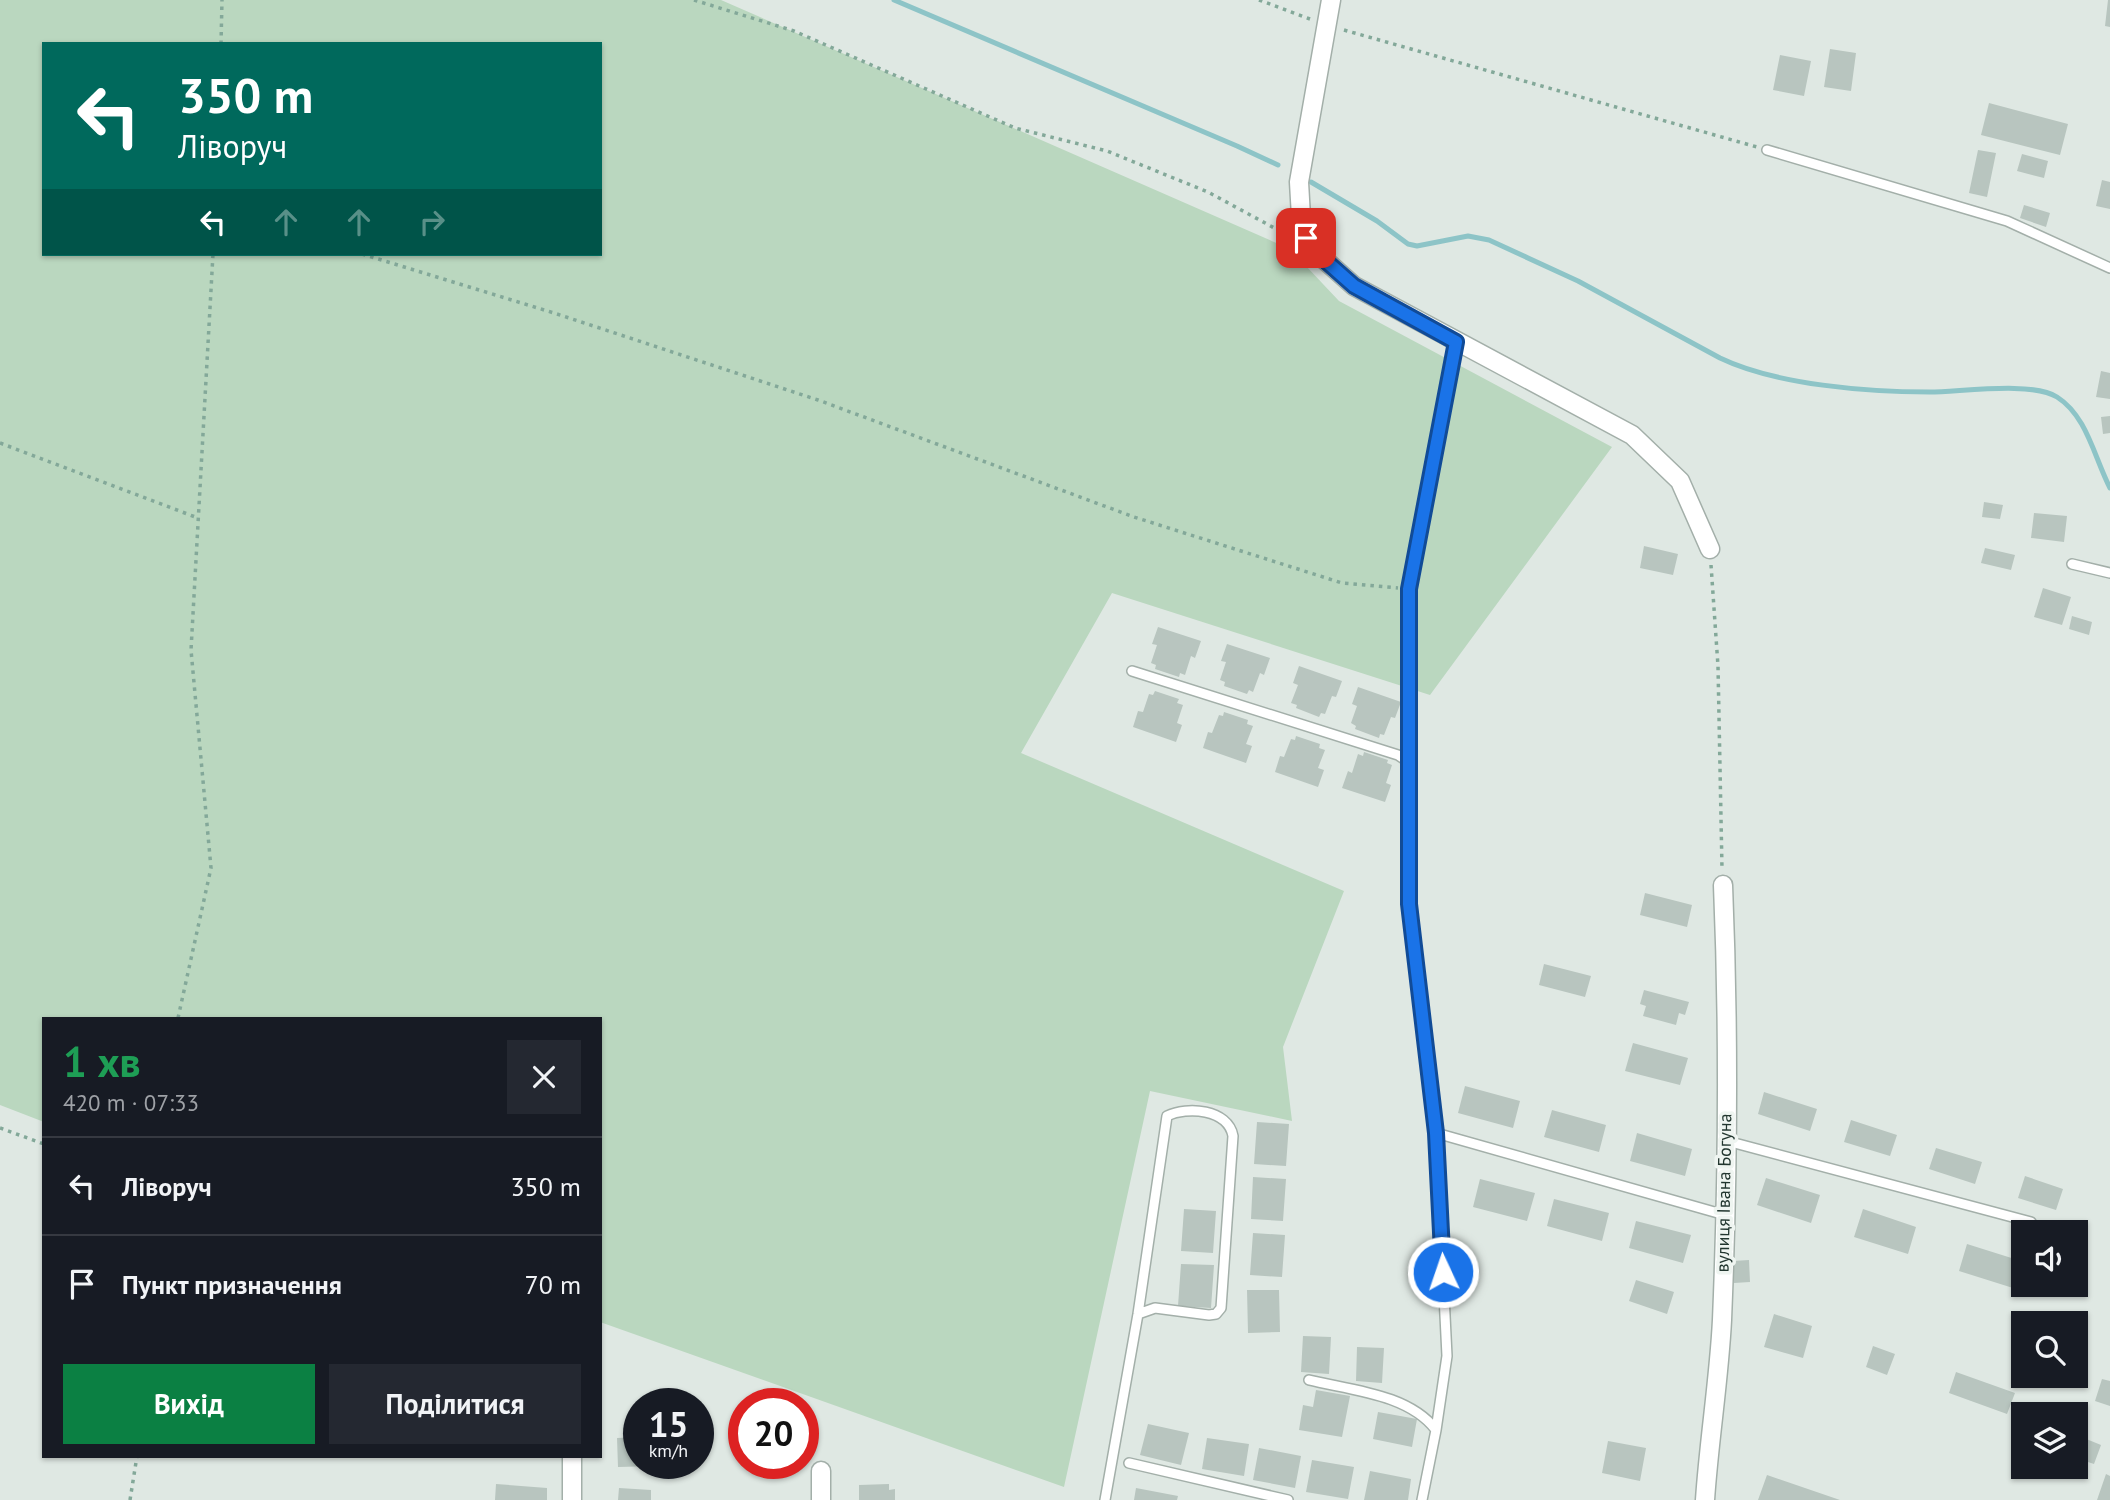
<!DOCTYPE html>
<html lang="uk">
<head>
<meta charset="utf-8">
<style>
	body { margin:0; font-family:"PT Sans",sans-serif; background:#242831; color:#f1f3f6; height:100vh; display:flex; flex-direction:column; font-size:26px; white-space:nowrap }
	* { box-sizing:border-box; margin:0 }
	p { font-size:23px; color:#9ea1a6 }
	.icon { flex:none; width:38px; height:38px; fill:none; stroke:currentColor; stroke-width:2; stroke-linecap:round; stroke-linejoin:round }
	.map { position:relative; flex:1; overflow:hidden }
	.details { position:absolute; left:42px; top:1017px; width:560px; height:441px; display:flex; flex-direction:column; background:#171b24; border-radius:0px; box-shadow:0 2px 5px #0004 }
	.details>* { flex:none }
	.banner { position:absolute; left:42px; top:42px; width:560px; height:214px; border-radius:0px; box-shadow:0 2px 5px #0004; background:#00695c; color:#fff; overflow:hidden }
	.buttons { position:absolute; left:2011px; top:1220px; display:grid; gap:14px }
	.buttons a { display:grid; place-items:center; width:77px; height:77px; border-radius:0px; background:#171b24; box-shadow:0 2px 5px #0004; font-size:35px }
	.speed { position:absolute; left:623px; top:1388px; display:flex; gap:14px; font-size:35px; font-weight:700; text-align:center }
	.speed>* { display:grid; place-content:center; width:91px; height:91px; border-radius:50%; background:#171b24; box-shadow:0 2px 5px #0004; line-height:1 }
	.speed small { font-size:18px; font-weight:400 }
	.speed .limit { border:10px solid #d22; background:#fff; color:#111 }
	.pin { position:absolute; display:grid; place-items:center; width:60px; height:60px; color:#fff; margin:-30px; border-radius:14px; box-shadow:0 4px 10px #0006 }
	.me { position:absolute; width:77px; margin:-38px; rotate:357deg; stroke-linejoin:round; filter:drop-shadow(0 0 5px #0008) }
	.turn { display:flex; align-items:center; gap:24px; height:147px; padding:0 21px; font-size:32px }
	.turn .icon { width:91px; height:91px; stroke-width:2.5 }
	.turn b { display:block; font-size:49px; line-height:60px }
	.lanes { display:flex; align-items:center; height:66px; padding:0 21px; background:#0003; justify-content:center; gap:35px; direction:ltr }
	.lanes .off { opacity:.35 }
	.round { display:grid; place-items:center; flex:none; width:74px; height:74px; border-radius:0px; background:#242831 }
	.head { display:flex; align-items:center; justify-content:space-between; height:119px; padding:0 21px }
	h1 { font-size:42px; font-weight:800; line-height:52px; color:#1e9e55 }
	.action { display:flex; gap:14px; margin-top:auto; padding:14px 21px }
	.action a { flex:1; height:80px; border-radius:0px; background:#0b8043; color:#fff; font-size:28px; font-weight:800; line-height:80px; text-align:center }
	.action a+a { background:#242831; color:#f1f3f6 }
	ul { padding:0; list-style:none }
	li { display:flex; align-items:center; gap:21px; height:98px; padding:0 21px; border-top:2px solid #363941 }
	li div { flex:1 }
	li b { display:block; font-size:26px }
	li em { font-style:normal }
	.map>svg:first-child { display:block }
	.green { fill:#bad7bf; fill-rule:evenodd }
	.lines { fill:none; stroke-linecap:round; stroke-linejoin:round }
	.stream { stroke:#8dc4c7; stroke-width:5 }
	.building { fill:#b8c5bf }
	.lane-casing { stroke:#a3afa9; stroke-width:12 }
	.street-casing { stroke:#a3afa9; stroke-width:21 }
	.path { stroke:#83a899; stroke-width:3.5; stroke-dasharray:3.5 5; stroke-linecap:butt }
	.lane { stroke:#fff; stroke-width:9 }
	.street { stroke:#fff; stroke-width:18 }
	.route-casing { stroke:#114b97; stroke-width:18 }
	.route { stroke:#1a73e8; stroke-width:12 }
	.labels { text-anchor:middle; stroke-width:7; stroke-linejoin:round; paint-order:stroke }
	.street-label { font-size:18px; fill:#22362f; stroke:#eff5f1 }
</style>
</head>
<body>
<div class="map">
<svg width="2110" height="1500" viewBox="0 0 2110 1500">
	<rect width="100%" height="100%" fill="#dfe8e3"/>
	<path class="green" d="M0,0H721L1290,249L1339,301L1612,447L1430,695L1112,593L1021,753L1344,891L1283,1047L1292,1121L1150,1091L1064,1487L600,1322V1018H44V1122L0,1105ZM44,44H600V254H44Z"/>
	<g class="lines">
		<path class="stream" d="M894,0L1237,146L1278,165
			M1311,182L1377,221L1408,244L1417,246L1468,236L1489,240L1578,281L1720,358C1776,385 1868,392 1930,392C1960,392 2032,381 2057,397C2087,416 2094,457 2110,488"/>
	</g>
	<path class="building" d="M2108,0H2110V27L2105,26Z
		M1830,49L1856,53L1851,91L1824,87Z
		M1780,55L1811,61L1804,96L1773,90Z
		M1989,103L2068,124L2060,155L1981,135Z
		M1978,150L1996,153L1987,197L1969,193Z
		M2022,154L2048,161L2044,178L2017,171Z
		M2102,180L2110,182V209L2096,206Z
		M2024,205L2050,213L2046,227L2020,218Z
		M2101,371L2110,373V399L2096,397Z
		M2110,416V433L2103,434L2101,417Z
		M1984,502L2003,505L2000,519L1982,517Z
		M2034,513L2067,516L2064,542L2031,538Z
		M1644,546L1678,554L1673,575L1640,568Z
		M1985,548L2015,555L2011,570L1981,563Z
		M2043,588L2071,597L2062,625L2034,617Z
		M2072,616L2092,622L2089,635L2069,629Z
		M1158,627L1201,641L1195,658L1191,656L1185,675L1180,673L1179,677L1155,669L1156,665L1151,663L1157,645L1152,644Z
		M1227,644L1270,658L1264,675L1260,673L1253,692L1249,690L1247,694L1224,686L1225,682L1220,680L1226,662L1221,661Z
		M1299,666L1342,681L1336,697L1332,696L1325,714L1321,713L1319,717L1296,708L1297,705L1291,703L1298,685L1293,683Z
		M1358,687L1401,702L1395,718L1391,717L1384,735L1380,734L1379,738L1355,729L1356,726L1351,723L1357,706L1352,704Z
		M1155,691L1179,699L1177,703L1183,705L1177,723L1182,725L1176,742L1133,727L1138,711L1143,712L1149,694L1153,695Z
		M1224,712L1248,720L1247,724L1253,726L1246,744L1252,746L1246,763L1203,748L1208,732L1212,733L1219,715L1223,716Z
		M1296,736L1320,744L1319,748L1325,750L1318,768L1324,770L1318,787L1275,772L1280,756L1284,757L1291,739L1295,740Z
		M1364,752L1388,760L1387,763L1392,765L1386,783L1391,785L1385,802L1342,788L1348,771L1352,773L1358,754L1363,756Z
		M1645,893L1692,905L1687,927L1640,915Z
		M1544,964L1591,976L1585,997L1539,985Z
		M1644,990L1689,1002L1685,1015L1679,1013L1676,1025L1643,1016L1646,1006L1640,1004Z
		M1633,1043L1688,1058L1680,1085L1625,1071Z
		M1465,1086L1520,1101L1513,1128L1458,1113Z
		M1764,1092L1817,1109L1810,1131L1758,1114Z
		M1552,1110L1606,1125L1599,1152L1544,1137Z
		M1851,1120L1897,1135L1890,1156L1844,1142Z
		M1257,1122L1289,1124L1286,1166L1254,1164Z
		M1637,1133L1692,1149L1685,1176L1630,1161Z
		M1936,1148L1982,1162L1975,1184L1929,1169Z
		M2025,1176L2063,1189L2056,1210L2018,1198Z
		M1253,1177L1286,1179L1283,1221L1251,1219Z
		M1766,1178L1820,1195L1811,1223L1757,1205Z
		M1480,1179L1535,1193L1527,1221L1473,1207Z
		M1554,1199L1609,1213L1602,1241L1547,1226Z
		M1184,1209L1216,1211L1213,1253L1181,1251Z
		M1863,1209L1916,1227L1908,1254L1854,1237Z
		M1636,1221L1691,1235L1683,1263L1629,1248Z
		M1253,1233L1285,1235L1282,1277L1250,1275Z
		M1967,1244L2021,1261L2013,1288L1959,1271Z
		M1749,1260L1750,1282L1734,1283L1733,1261Z
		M1181,1264L1214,1265L1211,1308L1178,1306Z
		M1636,1280L1674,1292L1667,1314L1629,1301Z
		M1247,1290H1279L1280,1332L1248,1333Z
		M1774,1314L1812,1326L1803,1358L1764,1347Z
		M1303,1336L1331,1337L1329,1374L1301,1372Z
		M1873,1346L1895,1354L1887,1375L1866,1367Z
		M1357,1347L1384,1348L1382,1383L1356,1381Z
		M1956,1372L2015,1393L2007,1414L1949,1393Z
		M2102,1379L2110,1381V1406L2095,1401Z
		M1316,1390L1350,1396L1342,1437L1299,1430L1303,1405L1313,1407Z
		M1378,1412L1417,1419L1412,1447L1373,1439Z
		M1148,1424L1189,1433L1181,1465L1140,1455Z
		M2079,1436L2101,1445L2094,1464L2076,1458V1446Z
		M639,1437V1463H657V1466L618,1467L617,1438Z
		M1207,1438L1249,1444L1244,1476L1202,1469Z
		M1608,1441L1646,1448L1640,1481L1602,1473Z
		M1259,1448L1301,1456L1295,1488L1253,1480Z
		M1312,1460L1354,1467L1348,1499L1306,1492Z
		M1370,1471L1411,1479L1408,1500H1364Z
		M2106,1474L2110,1476V1500H2097Z
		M1767,1475L1840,1500H1758Z
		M496,1484L547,1488V1500H495Z
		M889,1484V1490L895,1489V1500H859V1485Z
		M619,1488L651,1490V1500H618Z
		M1136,1488L1178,1496L1177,1500H1134Z"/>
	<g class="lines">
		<g class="lane-casing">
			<path id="lane" d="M1767,150L2007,221L2110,268
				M2072,564L2110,573
				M1132,671L1398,755L1410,763
				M1436,1133L1725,1215
				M1727,1141L2031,1222
				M1309,1380C1350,1390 1409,1394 1436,1430
				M1129,1463L1288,1500
				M1105,1500L1138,1314L1167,1116C1187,1106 1228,1109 1233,1136L1221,1308L1216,1314L1209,1315L1155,1308L1138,1314
				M1422,1500L1436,1430L1447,1356L1436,1133L1410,903L1409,589L1456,342"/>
		</g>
		<g class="street-casing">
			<path id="street" d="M1331,0L1299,182L1301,217L1306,238L1318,254L1354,286L1632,435L1680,481L1710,549
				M572,1456V1500
				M821,1500V1471
				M1705,1500C1709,1440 1719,1380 1722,1320C1728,1175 1729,1029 1723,885"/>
		</g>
		<path class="path" d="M694,0L794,31L1015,128L1107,151L1208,192L1289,236
			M1259,0L1310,19
			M1344,30L1757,147
			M221,44L222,0
			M362,254L554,313L818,400L1134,517L1342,583L1398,588
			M0,443L198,518
			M1711,565L1718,666L1722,869
			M178,1018L211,868L191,650L213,254
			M0,1128L44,1144
			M130,1500L137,1456"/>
		<use href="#lane" class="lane"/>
		<use href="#street" class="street"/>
	</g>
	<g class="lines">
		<g class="route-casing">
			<path id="route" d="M1306,238L1318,254L1354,286L1456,342L1409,589V904L1436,1133L1443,1272"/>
		</g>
		<use href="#route" class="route"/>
	</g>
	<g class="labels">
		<g class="street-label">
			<text transform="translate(1724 1193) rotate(-89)" y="6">вулиця Івана Богуна</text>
		</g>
	</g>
</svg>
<div class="buttons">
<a><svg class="icon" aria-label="sound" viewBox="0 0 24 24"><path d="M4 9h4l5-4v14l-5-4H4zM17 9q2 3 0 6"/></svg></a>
<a><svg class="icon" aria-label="search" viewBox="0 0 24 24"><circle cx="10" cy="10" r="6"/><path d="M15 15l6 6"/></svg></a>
<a><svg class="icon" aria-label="layers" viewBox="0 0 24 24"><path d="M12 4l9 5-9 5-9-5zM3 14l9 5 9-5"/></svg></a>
</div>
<div class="speed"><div>15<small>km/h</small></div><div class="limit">20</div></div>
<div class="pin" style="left:1306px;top:238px;background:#d93025"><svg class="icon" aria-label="arrive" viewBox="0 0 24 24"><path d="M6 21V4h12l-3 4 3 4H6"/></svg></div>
<svg class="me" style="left:1443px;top:1272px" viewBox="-20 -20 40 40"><circle r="17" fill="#1a73e8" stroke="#fff" stroke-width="3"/><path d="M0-11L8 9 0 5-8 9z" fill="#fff"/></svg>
<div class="banner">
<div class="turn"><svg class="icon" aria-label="left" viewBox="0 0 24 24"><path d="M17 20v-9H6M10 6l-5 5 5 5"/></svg><div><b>350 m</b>Ліворуч</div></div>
<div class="lanes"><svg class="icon" aria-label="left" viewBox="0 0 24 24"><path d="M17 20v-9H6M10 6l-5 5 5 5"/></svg><svg class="icon off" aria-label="ahead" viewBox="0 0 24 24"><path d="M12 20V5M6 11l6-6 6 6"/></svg><svg class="icon off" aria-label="ahead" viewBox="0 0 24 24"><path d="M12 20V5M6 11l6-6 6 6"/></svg><svg class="icon off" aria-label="right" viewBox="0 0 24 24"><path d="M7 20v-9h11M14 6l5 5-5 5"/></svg></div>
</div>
<section class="details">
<div class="head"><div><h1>1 хв</h1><p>420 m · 07:33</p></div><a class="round"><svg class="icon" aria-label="close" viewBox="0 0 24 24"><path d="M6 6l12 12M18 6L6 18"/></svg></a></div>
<ul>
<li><svg class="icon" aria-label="left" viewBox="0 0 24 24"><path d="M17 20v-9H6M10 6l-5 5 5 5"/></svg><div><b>Ліворуч</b></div><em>350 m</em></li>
<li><svg class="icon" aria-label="arrive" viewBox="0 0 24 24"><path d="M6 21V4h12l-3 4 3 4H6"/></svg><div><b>Пункт призначення</b></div><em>70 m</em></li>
</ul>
<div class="action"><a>Вихід</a><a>Поділитися</a></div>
</section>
</div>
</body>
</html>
